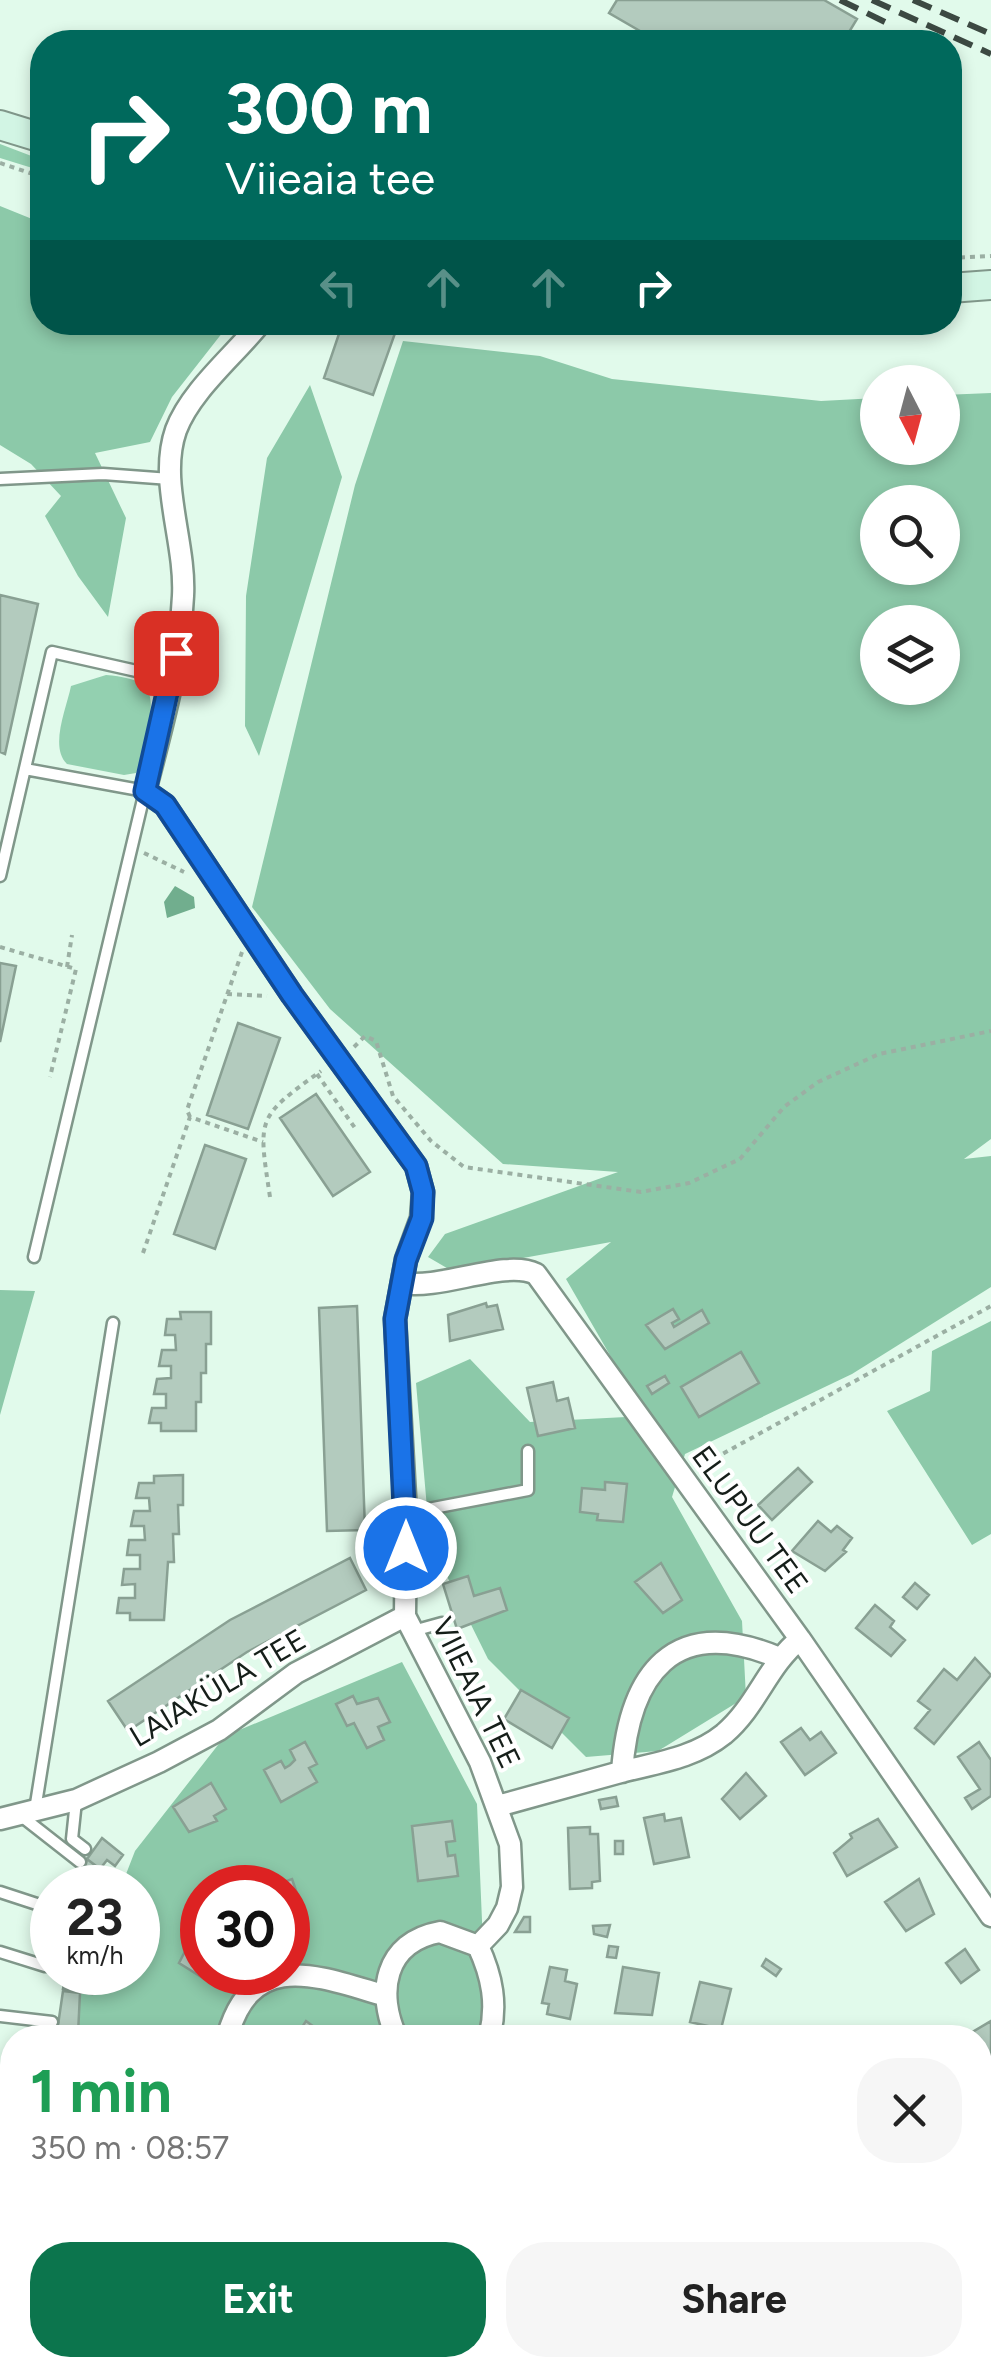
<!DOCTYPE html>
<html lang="en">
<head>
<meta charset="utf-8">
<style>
	body { margin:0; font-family:Figtree,sans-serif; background:#f6f6f6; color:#222; height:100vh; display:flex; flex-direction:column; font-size:38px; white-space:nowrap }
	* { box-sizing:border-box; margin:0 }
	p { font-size:32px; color:#767676 }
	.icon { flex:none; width:55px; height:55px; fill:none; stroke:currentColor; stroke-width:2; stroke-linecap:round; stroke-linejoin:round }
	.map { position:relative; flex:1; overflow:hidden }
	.details { position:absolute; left:0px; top:2025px; width:992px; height:352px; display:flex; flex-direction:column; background:#fff; border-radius:40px 40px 0 0; box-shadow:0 5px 15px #0003 }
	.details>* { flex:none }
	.banner { position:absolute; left:30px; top:30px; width:932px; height:305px; border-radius:40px; box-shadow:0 5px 15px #0003; background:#00695c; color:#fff; overflow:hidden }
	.needle { width:65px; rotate:174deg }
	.controls { position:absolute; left:860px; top:365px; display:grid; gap:20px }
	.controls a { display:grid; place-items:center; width:100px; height:100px; border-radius:50%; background:#fff; box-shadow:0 5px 15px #0003; font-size:50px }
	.speed { position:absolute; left:30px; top:1865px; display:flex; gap:20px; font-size:50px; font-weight:700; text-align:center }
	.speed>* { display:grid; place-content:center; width:130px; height:130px; border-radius:50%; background:#fff; box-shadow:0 5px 15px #0003; line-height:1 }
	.speed small { font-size:25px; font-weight:400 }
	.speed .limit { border:15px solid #d22; background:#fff; color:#111 }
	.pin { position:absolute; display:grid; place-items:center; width:85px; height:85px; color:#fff; margin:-42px; border-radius:20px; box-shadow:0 5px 15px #0006 }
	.me { position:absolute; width:110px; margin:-55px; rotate:0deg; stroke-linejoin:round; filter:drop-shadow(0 0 8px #0008) }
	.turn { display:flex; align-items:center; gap:35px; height:210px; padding:0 30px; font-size:45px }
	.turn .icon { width:130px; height:130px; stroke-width:2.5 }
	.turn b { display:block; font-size:70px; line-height:85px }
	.lanes { display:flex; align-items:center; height:95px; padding:0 30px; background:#0003; justify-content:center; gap:50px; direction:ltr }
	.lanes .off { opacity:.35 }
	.round { display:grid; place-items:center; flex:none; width:105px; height:105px; border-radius:40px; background:#f6f6f6 }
	.summary { display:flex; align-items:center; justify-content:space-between; height:170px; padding:0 30px }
	h1 { font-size:60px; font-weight:700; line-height:75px; color:#1e9e55 }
	.button { display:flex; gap:20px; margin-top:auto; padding:20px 30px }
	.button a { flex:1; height:115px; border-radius:40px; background:#0c754d; color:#fff; font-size:40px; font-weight:700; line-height:115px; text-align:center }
	.button a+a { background:#f6f6f6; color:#222 }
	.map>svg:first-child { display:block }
	.green { fill:#93d0b0 }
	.forest { fill:#8cc9a9; fill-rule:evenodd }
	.water { fill:#71ae8e }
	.building { fill:#b3cbbe; stroke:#89a093; stroke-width:2.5 }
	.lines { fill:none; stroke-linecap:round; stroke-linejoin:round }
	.lane-casing { stroke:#80978a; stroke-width:15 }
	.street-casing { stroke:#80978a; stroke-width:25 }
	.secondary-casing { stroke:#80978a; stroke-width:32 }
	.path { stroke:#9bafa3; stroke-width:4; stroke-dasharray:5 5; stroke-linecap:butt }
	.lane { stroke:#fff; stroke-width:10 }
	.street { stroke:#fff; stroke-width:20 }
	.secondary { stroke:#d2f5e4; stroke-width:28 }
	.rail { stroke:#3c4942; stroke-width:6; stroke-dasharray:20 10; stroke-linecap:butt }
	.route-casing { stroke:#114b97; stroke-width:25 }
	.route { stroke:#1a73e8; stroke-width:18 }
	.labels { text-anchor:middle; stroke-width:8; stroke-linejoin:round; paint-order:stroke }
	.street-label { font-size:30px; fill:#151e19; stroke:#fff }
</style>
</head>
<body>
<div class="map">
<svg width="991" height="2377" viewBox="0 0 991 2377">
	<rect width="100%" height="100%" fill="#e1faeb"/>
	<path class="green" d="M0,144L42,160V171L0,158Z
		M106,675C152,679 156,691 147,733C144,747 143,761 136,773L124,775L67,764C49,747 67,707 71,686Z"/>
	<path class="forest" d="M0,206L42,223V322L230,323L172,397L150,442L95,453L126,518L108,617L78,576L45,516L61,496L31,464L0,445Z
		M403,341L540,356L612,379L821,401L877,398L878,448H942L943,395L991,393V1139L964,1159L991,1156V1287L852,1374L685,1454L672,1497L742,1621L746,1697L658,1751L586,1757L488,1659L430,1542L416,1383L470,1359L530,1422L645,1416L566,1279L611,1242L452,1271L428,1257L445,1234L618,1172L503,1164L330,1009L252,907L355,485ZM878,502H942V568H878ZM878,622H942V688H878Z
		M310,385L342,477L259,756L245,726L246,596L267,458Z
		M0,1290L35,1291L0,1415Z
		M991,1321V1534L972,1545L887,1411L930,1391L932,1351Z
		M402,1662L477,1804L487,2037L63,2038L88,1973L138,1972V1888L121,1887L135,1851L225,1736ZM202,1888H288V1972H202Z
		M12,2116V2365H26L23,2377H0V2117Z
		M991,2269V2377H972L954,2365H980V2273Z
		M196,2365H665L673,2377H117Z"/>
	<path class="water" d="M175,886L194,897L195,908L167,918L164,902Z"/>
	<path class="building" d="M617,0H824L857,19L843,42H659L609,13Z
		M343,322H399L373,395L324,378Z
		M0,595L38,604L5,754L0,752Z
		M0,963L16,966L0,1042Z
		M238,1023L280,1038L248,1129L207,1115Z
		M316,1094L370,1172L333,1196L280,1118Z
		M205,1145L246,1159L215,1249L174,1234Z
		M486,1303L487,1307L497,1305L503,1329L450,1341L448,1315Z
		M357,1306L365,1530L327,1531L319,1308Z
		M673,1309L679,1319L672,1323L674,1327L702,1310L709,1323L665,1349L646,1325Z
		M180,1312H211V1344H206V1373H201V1402H196V1431H161V1423H149L152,1408H166V1394H154L157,1379L171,1378V1366H159L162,1350H176L175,1335H165L167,1319H181Z
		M741,1352L759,1383L699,1417L681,1387Z
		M665,1376L669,1383L652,1394L647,1386Z
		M553,1382L557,1401L568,1398L575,1428L538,1436L527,1388Z
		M798,1468L812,1482L772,1520L758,1505Z
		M183,1475V1505H178L179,1534H173L174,1562H168L164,1620H130V1613H117L119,1598H135V1584L122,1585L124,1569H140V1555H127L129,1540H145L144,1526H131L134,1511H150L149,1498H136L139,1483H154V1476Z
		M605,1482L627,1484L623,1522L597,1520L598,1514L580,1512L582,1488L605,1490Z
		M818,1521L831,1532L837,1526L852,1538L843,1550L846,1552L825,1571L792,1551Z
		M350,1558L366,1590L247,1652L128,1731L108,1701L230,1620Z
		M661,1563L682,1600L663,1613L635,1582Z
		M468,1576L474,1596L500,1588L507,1610L457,1629L443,1584Z
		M915,1583L929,1595L917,1609L903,1597Z
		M875,1605L894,1621L890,1627L905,1640L891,1656L856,1628Z
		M975,1658L991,1675L934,1744L915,1728L930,1710L918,1701L944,1669L957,1680Z
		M521,1690L569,1718L552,1748L504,1719Z
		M353,1696L357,1704L378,1698L390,1722L378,1727L384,1740L367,1748L354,1723L347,1726L336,1704Z
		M801,1728L810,1740L821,1732L836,1753L805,1775L781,1742Z
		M305,1742L317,1764L309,1768L317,1782L281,1802L264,1770L281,1761L285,1768L290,1765L295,1760L290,1750Z
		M979,1742L991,1760V1796L972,1809L965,1798L980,1789L958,1757Z
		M746,1773L766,1796L740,1819L722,1799Z
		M211,1783L226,1809L214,1816L217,1821L189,1832L173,1807Z
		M616,1797L618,1806L601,1809L599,1800Z
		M664,1814L665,1821L681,1818L689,1857L654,1864L644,1818Z
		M878,1819L897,1847L847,1876L834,1853L852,1838L850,1834Z
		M452,1821L455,1841L446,1842L448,1856L455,1855L458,1876L418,1881L412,1826Z
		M590,1827V1834H598L600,1881L592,1882V1888L570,1889L568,1828Z
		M102,1838L123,1855L115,1866L107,1860L100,1869L87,1859Z
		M615,1841H623V1854H615Z
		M87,1859L105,1873L98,1888H78Z
		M236,1867L243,1888H232L226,1870Z
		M292,1879L301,1905L288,1910V1888H267Z
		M919,1879L934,1914L906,1931L885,1902Z
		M524,1917H530V1932H515Z
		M200,1922L202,1972H207L203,1978L179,1963Z
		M610,1925L607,1937L594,1934L593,1926Z
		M609,1946L618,1947L616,1958L607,1957Z
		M965,1949L979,1970L961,1983L946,1963Z
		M766,1959L781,1969L776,1976L762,1966Z
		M550,1967L567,1970L565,1981L577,1984L570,2019L547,2014L549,2004L542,2003Z
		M623,1967L659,1973L652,2015L615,2013Z
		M66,1972H95L92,1994L63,1989Z
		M700,1982L731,1989L721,2029L690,2022Z
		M63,1991L80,1993L78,2034L57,2032Z
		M306,2021L329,2038H278L286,2027L297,2035Z
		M991,2021V2057L984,2061L980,2038L969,2034Z
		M991,2333V2364L980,2357Z
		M31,2365L64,2369L63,2377H30Z
		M523,2365H536L565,2373L564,2377H524Z
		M469,2367L474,2377H443L456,2370Z
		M258,2368H279V2377H258Z"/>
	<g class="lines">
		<g class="lane-casing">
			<path id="lane" d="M0,479L103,474L170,479
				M25,769L145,791L34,1257
				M0,876L52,652L172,679
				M407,1513L528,1490V1451
				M413,1631L442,1623
				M76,1801L72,1839L85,1849
				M35,1810L113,1323
				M20,1815L80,1862
				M0,1892L52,1909
				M0,1952L45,1966
				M0,2016L52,2022"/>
		</g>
		<g class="street-casing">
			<path id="street" d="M261,322C235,355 191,390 176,430C158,481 186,542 183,596C180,662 162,727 145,791L165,805L292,995L416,1166L423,1192L421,1218L406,1259L395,1319L406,1513L405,1616L480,1762L510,1844L512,1887L507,1908L498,1925L478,1946
				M402,1283C441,1290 505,1259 536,1274L800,1639L991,1916
				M622,1772C629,1674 673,1614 777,1657
				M498,1806C537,1795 577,1784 617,1773C654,1763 693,1759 724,1734C757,1706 767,1666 800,1639
				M0,1819L76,1800L159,1762L219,1730L296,1673L405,1616
				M227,2038C251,1948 317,1976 383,1995
				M397,2038C376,1993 384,1942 440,1932L478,1946C492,1976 498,2005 489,2038
				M0,2101L12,2102
				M895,2365L936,2377
				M103,2377L105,2365
				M852,2377L873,2365"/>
		</g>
		<g class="secondary-casing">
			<path id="secondary" d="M0,125L42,138
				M950,288L991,285"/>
		</g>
		<path class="path" d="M0,163L42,177
			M950,258L991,256
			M144,853L184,872
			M0,947L76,969L50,1077
			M67,967L72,935
			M227,994L267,996
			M354,1047L365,1036L376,1041L393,1096L431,1141L464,1167L641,1192L689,1183L740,1159L784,1107L818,1082L879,1054L991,1031
			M317,1074L355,1128
			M190,1117L187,1110L242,952
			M270,1197C258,1117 256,1118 321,1071
			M143,1253L190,1117L263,1142
			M697,1468L991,1306"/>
		<use href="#lane" class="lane"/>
		<use href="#street" class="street"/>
		<use href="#secondary" class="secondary"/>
		<path class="rail" d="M840,0L885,22
			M872,0L991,54
			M913,0L991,34"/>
	</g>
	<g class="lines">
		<g class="route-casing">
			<path id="route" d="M176,653L145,791L165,805L292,995L416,1166L423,1192L422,1218L406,1260L395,1319L406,1548"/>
		</g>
		<use href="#route" class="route"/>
	</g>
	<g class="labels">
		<g class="street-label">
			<text transform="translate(750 1520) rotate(54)" y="10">ELUPUU TEE</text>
			<text transform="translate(218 1688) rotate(-31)" y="10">LAIAKÜLA TEE</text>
			<text transform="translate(476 1693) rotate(64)" y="10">VIIEAIA TEE</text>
		</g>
	</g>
</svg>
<div class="controls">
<a><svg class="needle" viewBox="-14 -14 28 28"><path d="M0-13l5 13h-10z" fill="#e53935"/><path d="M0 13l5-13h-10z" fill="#767676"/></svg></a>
<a><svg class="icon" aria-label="search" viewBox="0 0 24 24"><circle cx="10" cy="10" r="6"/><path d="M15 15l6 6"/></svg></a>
<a><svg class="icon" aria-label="layers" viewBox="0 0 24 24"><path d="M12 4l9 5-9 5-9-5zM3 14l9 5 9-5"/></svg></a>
</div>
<div class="speed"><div>23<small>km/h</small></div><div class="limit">30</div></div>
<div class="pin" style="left:176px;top:653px;background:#d93025"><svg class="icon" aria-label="arrive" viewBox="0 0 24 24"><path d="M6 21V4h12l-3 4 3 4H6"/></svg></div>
<svg class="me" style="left:406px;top:1548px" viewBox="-20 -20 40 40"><circle r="17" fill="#1a73e8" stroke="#fff" stroke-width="3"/><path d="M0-11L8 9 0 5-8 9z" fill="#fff"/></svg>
<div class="banner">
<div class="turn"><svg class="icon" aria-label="right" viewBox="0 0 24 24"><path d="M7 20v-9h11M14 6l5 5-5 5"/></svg><div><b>300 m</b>Viieaia tee</div></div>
<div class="lanes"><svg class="icon off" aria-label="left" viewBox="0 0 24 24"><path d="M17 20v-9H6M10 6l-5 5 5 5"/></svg><svg class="icon off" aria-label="ahead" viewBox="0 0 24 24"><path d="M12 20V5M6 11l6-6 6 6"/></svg><svg class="icon off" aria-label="ahead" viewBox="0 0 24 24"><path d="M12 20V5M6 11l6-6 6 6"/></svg><svg class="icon" aria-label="right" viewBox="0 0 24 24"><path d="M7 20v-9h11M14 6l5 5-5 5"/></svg></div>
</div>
<section class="details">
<div class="summary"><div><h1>1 min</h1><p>350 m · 08:57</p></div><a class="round"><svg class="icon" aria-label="close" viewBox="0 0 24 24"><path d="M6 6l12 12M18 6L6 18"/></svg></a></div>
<div class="button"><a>Exit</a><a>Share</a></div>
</section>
</div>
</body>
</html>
